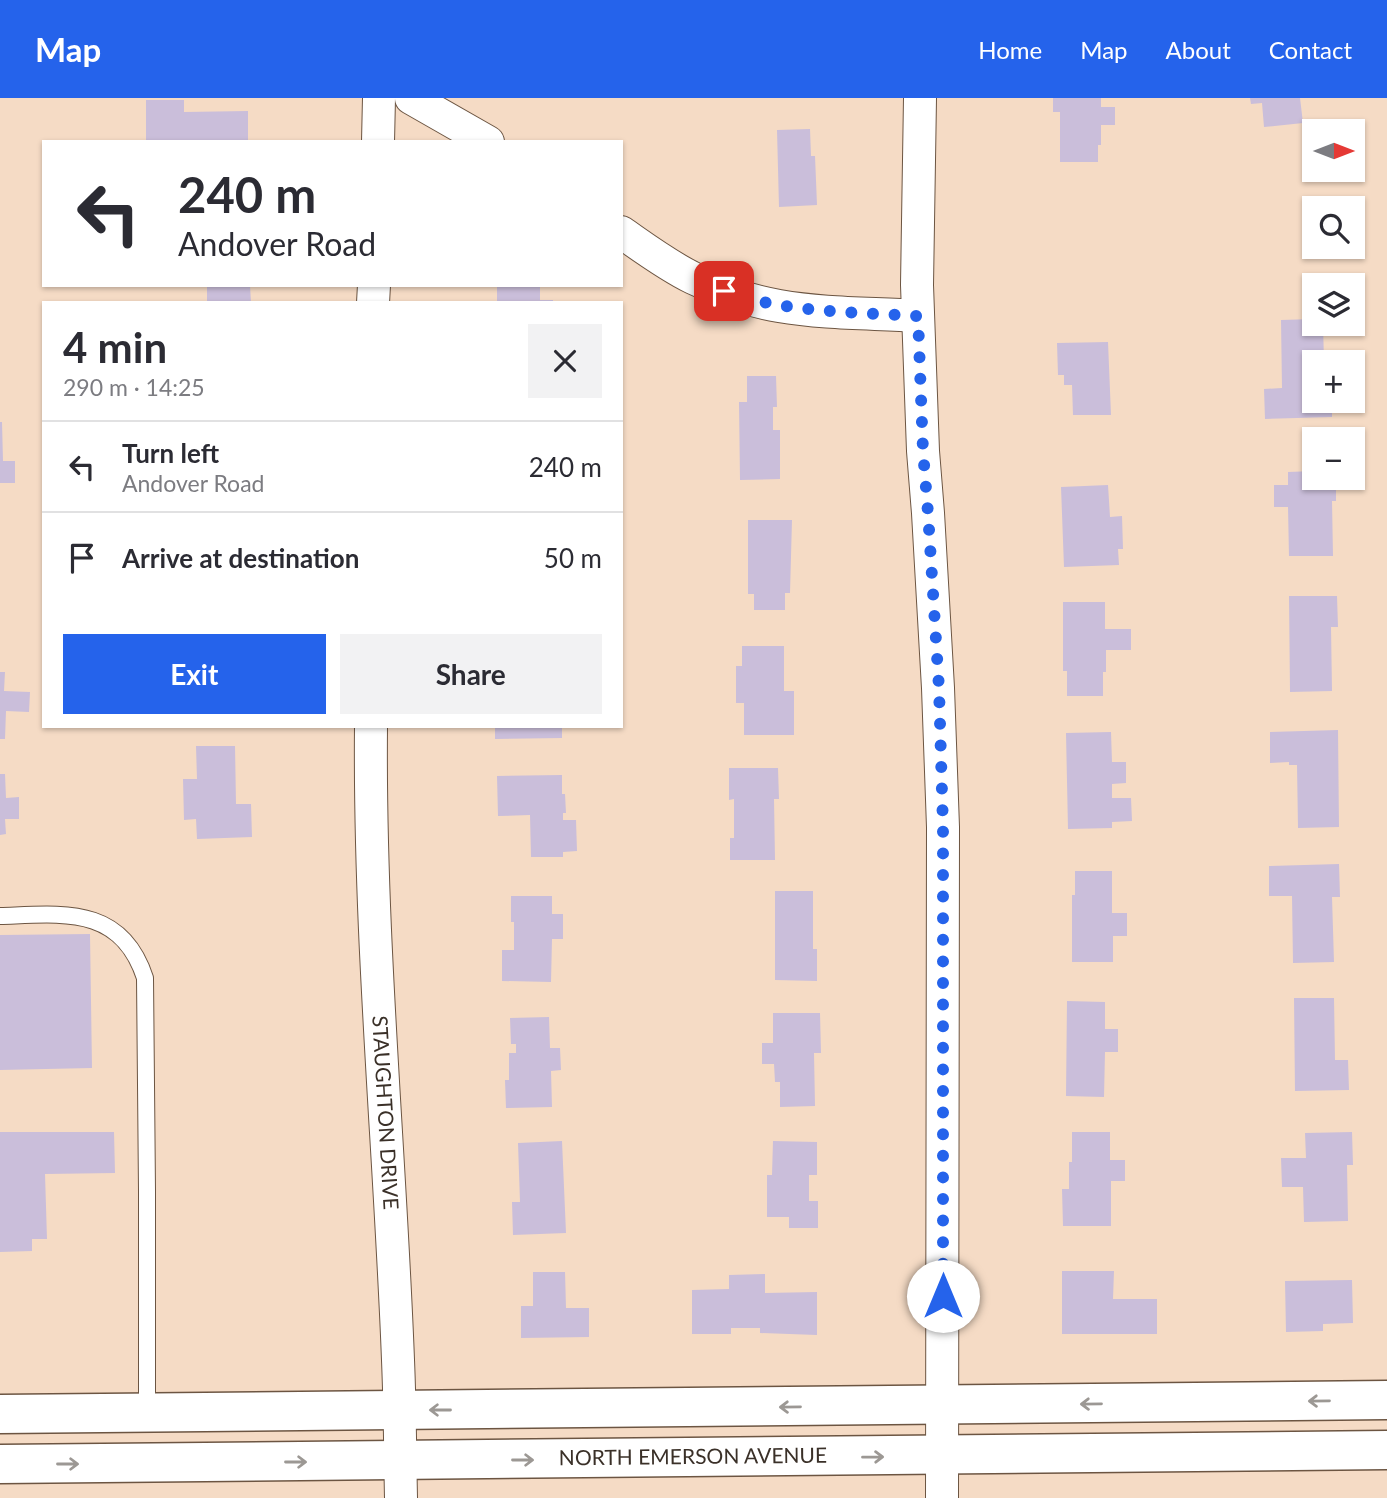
<!DOCTYPE html>
<html lang="en">
<head>
<meta charset="utf-8">
<style>
	body { margin:0; font-family:Lato,sans-serif; background:#f2f2f3; color:#2b2b33; height:100vh; display:flex; flex-direction:column; font-size:26px; white-space:nowrap }
	* { box-sizing:border-box; margin:0 }
	p { font-size:23px; color:#7c7c81 }
	.icon { flex:none; width:38px; height:38px; fill:none; stroke:currentColor; stroke-width:2; stroke-linecap:round; stroke-linejoin:round }
	.map { position:relative; flex:1; overflow:hidden }
	.panel { position:absolute; left:42px; top:203px; width:581px; height:427px; display:flex; flex-direction:column; background:#fff; border-radius:0px; box-shadow:0 2px 5px #0004 }
	.panel>* { flex:none }
	.hud { position:absolute; left:42px; top:42px; width:581px; height:147px; border-radius:0px; box-shadow:0 2px 5px #0004; background:#fff; color:#2b2b33; overflow:hidden }
	.needle { width:46px; rotate:90deg }
	.fabs { position:absolute; left:1302px; top:21px; display:grid; gap:14px }
	.fabs a { display:grid; place-items:center; width:63px; height:63px; border-radius:0px; background:#fff; box-shadow:0 2px 5px #0004; font-size:35px }
	.pin { position:absolute; display:grid; place-items:center; width:60px; height:60px; color:#fff; margin:-30px; border-radius:14px; box-shadow:0 4px 10px #0006 }
	.me { position:absolute; width:77px; margin:-38px; rotate:0deg; stroke-linejoin:round; filter:drop-shadow(0 0 5px #0008) }
	.turn { display:flex; align-items:center; gap:24px; height:147px; padding:0 21px; font-size:32px }
	.turn .icon { width:91px; height:91px; stroke-width:2.5 }
	.turn b { display:block; font-size:49px; line-height:60px }
	.round { display:grid; place-items:center; flex:none; width:74px; height:74px; border-radius:0px; background:#f2f2f3 }
	.summary { display:flex; align-items:center; justify-content:space-between; height:119px; padding:0 21px }
	h1 { font-size:42px; font-weight:700; line-height:52px }
	.primary-button { display:flex; gap:14px; margin-top:auto; padding:14px 21px }
	.primary-button a { flex:1; height:80px; border-radius:0px; background:#2563eb; color:#fff; font-size:28px; font-weight:700; line-height:80px; text-align:center }
	.primary-button a+a { background:#f2f2f3; color:#2b2b33 }
	ul { padding:0; list-style:none }
	li { display:flex; align-items:center; gap:21px; height:91px; padding:0 21px; border-top:2px solid #e1e1e2 }
	li div { flex:1 }
	li b { display:block; font-size:26px }
	li em { font-style:normal }
	header { display:flex; align-items:center; gap:42px; box-sizing:border-box; height:98px; padding:0 35px; background:#2563eb; color:#fff }
	header strong { font-size:33px }
	nav { display:flex; gap:38px; margin-inline-start:auto; font-size:24px }
	.map>svg:first-child { display:block }
	.building { fill:#cabeda }
	.lines { fill:none; stroke-linecap:round; stroke-linejoin:round }
	.lane-casing { stroke:#6c5542; stroke-width:18 }
	.street-casing { stroke:#6c5542; stroke-width:34 }
	.primary-casing { stroke:#6c5542; stroke-width:41 }
	.lane { stroke:#fff; stroke-width:16 }
	.street { stroke:#fff; stroke-width:32 }
	.primary { stroke:#fff; stroke-width:38 }
	.oneway { stroke:#9c9894 }
	.route { stroke:#2563eb; stroke-width:12; stroke-dasharray:0 21.6 }
	.labels { text-anchor:middle; stroke-width:5; stroke-linejoin:round; paint-order:stroke }
	.street-label { font-size:21px; fill:#3a3028; stroke:#f5dbc5 }
</style>
</head>
<body>
<header>
<strong>Map</strong>
<nav><a>Home</a><a>Map</a><a>About</a><a>Contact</a></nav>
</header>
<div class="map">
<svg width="1387" height="1400" viewBox="0 0 1387 1400">
	<rect width="100%" height="100%" fill="#f5dbc5"/>
	<path class="building" d="M1053,0H1101V9H1115V27H1101V47H1098V64H1060V14H1053Z
		M1250,0H1300L1303,25L1264,29L1262,5L1251,6Z
		M146,2H184V14L248,13V44H146Z
		M810,31L811,58H815L817,107L779,109L777,32Z
		M207,187H250L251,205H207Z
		M497,187H540V202H553V205H497Z
		M1314,221V226H1323L1324,264H1314V303H1332V319L1265,321L1264,291L1282,290L1281,222Z
		M1108,244L1111,317H1073L1072,287H1064V277H1058L1057,245Z
		M747,278H776L777,309H773V332H780V381L740,382L739,304H747Z
		M0,324H2L3,363H15V385H0Z
		M1314,373V380H1336V403H1332L1333,458H1289L1288,409H1274V387H1288V374Z
		M1108,387L1110,419L1122,418L1123,451H1118L1119,467L1064,469L1061,389Z
		M748,422H792L790,495H785V512H754V496H748Z
		M1289,498H1337L1338,529H1331L1332,593L1290,594Z
		M1063,504H1105V531H1131V552H1106V574H1103V598H1067V573H1063Z
		M742,548H784V593H794V637H744V605H736V568H742Z
		M0,574H5L4,593L30,594L29,614L6,613L5,641H0Z
		M495,628H562V640L495,641Z
		M1338,632L1339,729L1298,730L1297,667H1289V664L1270,665V634Z
		M1111,634L1112,664H1126V685L1112,686V700H1131L1132,723L1112,724V730L1068,731L1066,635Z
		M196,648H235L236,706H251L252,739L197,741L196,721L184,722L183,681H197Z
		M729,670H778L779,701H774L775,762H730V740H734V701L729,702Z
		M0,676H5L6,700L19,699V721H5L6,736L0,737Z
		M562,677V696H565L566,715H563V722H576L577,753L563,754V759H531L530,717L498,718L497,678Z
		M1339,766L1340,799H1332L1334,864L1293,865L1292,798H1269V768Z
		M1075,773H1112V815H1127V838H1113V864H1072V797H1075Z
		M775,793H813V851H817V883L775,882Z
		M511,798H552V816H563V841H552L551,884L502,883V852H514V824H511Z
		M90,836L92,970L0,972V837Z
		M1294,900H1334L1335,962H1348L1349,992L1295,993Z
		M1067,903L1105,904V931H1118V954H1105L1104,999L1066,998Z
		M773,915H820L821,955H814L815,1008L780,1009V984H775L774,966H762V945H773Z
		M549,919L550,950H560L561,972L551,973L552,1009L506,1010L505,982H509V955H516V946H511L510,920Z
		M0,1034H114L115,1075L45,1076L47,1141H32V1153L0,1154Z
		M1072,1034H1110V1062H1125V1083H1111V1128H1063L1062,1091H1069V1064H1072Z
		M1352,1034L1353,1067H1347L1348,1123L1304,1124L1303,1089H1282L1281,1060H1306L1305,1035Z
		M562,1043L566,1135L513,1137L512,1104H520L518,1045Z
		M773,1043L817,1044V1077H809V1103H818V1130H789V1119H767V1077H772Z
		M1062,1173H1114L1113,1201H1157V1236H1062Z
		M533,1174H565L566,1210H589V1239L521,1240V1208H533Z
		M765,1176V1195L817,1194V1237L760,1235V1230H731V1236H692V1192L729,1191V1177Z
		M1352,1182L1353,1225L1323,1226V1233L1286,1234L1285,1183Z"/>
	<g class="lines">
		<g class="lane-casing">
			<path id="lane" d="M0,818C63,816 121,807 145,880L147,1093V1315"/>
		</g>
		<g class="street-casing">
			<g id="street">
				<path d="M411,0L488,44"/>
				<path d="M920,0L917,187L923,353L928,415L938,590L943,729L942,1400"/>
				<path d="M378,44L379,0"/>
				<path d="M621,134C644,150 668,168 693,180C720,193 750,203 779,208C825,216 872,215 918,218"/>
				<path d="M373,205L374,187"/>
				<path id="s1" d="M371,628C369,840 390,1051 398,1262C400,1308 400,1354 401,1400"/>
			</g>
		</g>
		<g class="primary-casing">
			<g id="primary">
				<path d="M0,1316L1387,1302"/>
				<path id="s2" d="M0,1366L1387,1352"/>
			</g>
		</g>
		<use href="#lane" class="lane"/>
		<use href="#street" class="street"/>
		<use href="#primary" class="primary"/>
	</g>
	<defs><path id="oneway-shaft" d="M-6 0H5M1.5-3L5.5 0L1.5 3" fill="none" stroke-width="1.6" stroke-linecap="round" stroke-linejoin="round" transform="scale(1.75)"/></defs>
	<g class="oneway">
		<use href="#oneway-shaft" transform="translate(1319 1303) rotate(179)"/>
		<use href="#oneway-shaft" transform="translate(1091 1306) rotate(179)"/>
		<use href="#oneway-shaft" transform="translate(790 1309) rotate(179)"/>
		<use href="#oneway-shaft" transform="translate(440 1312) rotate(180)"/>
		<use href="#oneway-shaft" transform="translate(873 1359) rotate(-1)"/>
		<use href="#oneway-shaft" transform="translate(523 1362)"/>
		<use href="#oneway-shaft" transform="translate(296 1364)"/>
		<use href="#oneway-shaft" transform="translate(68 1366)"/>
	</g>
	<g class="lines">
		<path class="route" d="M724,193C786,215 853,214 918,218L923,353L928,415L939,590L943,729V1198"/>
	</g>
	<g class="labels">
		<g class="street-label">
			<text dy="7" stroke="none"><textPath href="#s1" startOffset="387">STAUGHTON DRIVE</textPath></text>
			<text dy="7" stroke="none"><textPath href="#s2" startOffset="693">NORTH EMERSON AVENUE</textPath></text>
		</g>
	</g>
</svg>
<div class="fabs">
<a><svg class="needle" viewBox="-14 -14 28 28"><path d="M0-13l5 13h-10z" fill="#e53935"/><path d="M0 13l5-13h-10z" fill="#7c7c81"/></svg></a>
<a><svg class="icon" aria-label="search" viewBox="0 0 24 24"><circle cx="10" cy="10" r="6"/><path d="M15 15l6 6"/></svg></a>
<a><svg class="icon" aria-label="layers" viewBox="0 0 24 24"><path d="M12 4l9 5-9 5-9-5zM3 14l9 5 9-5"/></svg></a>
<a>+</a>
<a>−</a>
</div>
<div class="pin" style="left:724px;top:193px;background:#d93025"><svg class="icon" aria-label="arrive" viewBox="0 0 24 24"><path d="M6 21V4h12l-3 4 3 4H6"/></svg></div>
<svg class="me" style="left:943px;top:1198px" viewBox="-20 -20 40 40"><circle r="19" fill="#fff"/><path d="M0-13L10 11 0 6-10 11z" fill="#2563eb"/></svg>
<div class="hud">
<div class="turn"><svg class="icon" aria-label="left" viewBox="0 0 24 24"><path d="M17 20v-9H6M10 6l-5 5 5 5"/></svg><div><b>240 m</b>Andover Road</div></div>
</div>
<section class="panel">
<div class="summary"><div><h1>4 min</h1><p>290 m · 14:25</p></div><a class="round"><svg class="icon" aria-label="close" viewBox="0 0 24 24"><path d="M6 6l12 12M18 6L6 18"/></svg></a></div>
<ul>
<li><svg class="icon" aria-label="left" viewBox="0 0 24 24"><path d="M17 20v-9H6M10 6l-5 5 5 5"/></svg><div><b>Turn left</b><p>Andover Road</p></div><em>240 m</em></li>
<li><svg class="icon" aria-label="arrive" viewBox="0 0 24 24"><path d="M6 21V4h12l-3 4 3 4H6"/></svg><div><b>Arrive at destination</b></div><em>50 m</em></li>
</ul>
<div class="primary-button"><a>Exit</a><a>Share</a></div>
</section>
</div>
</body>
</html>
